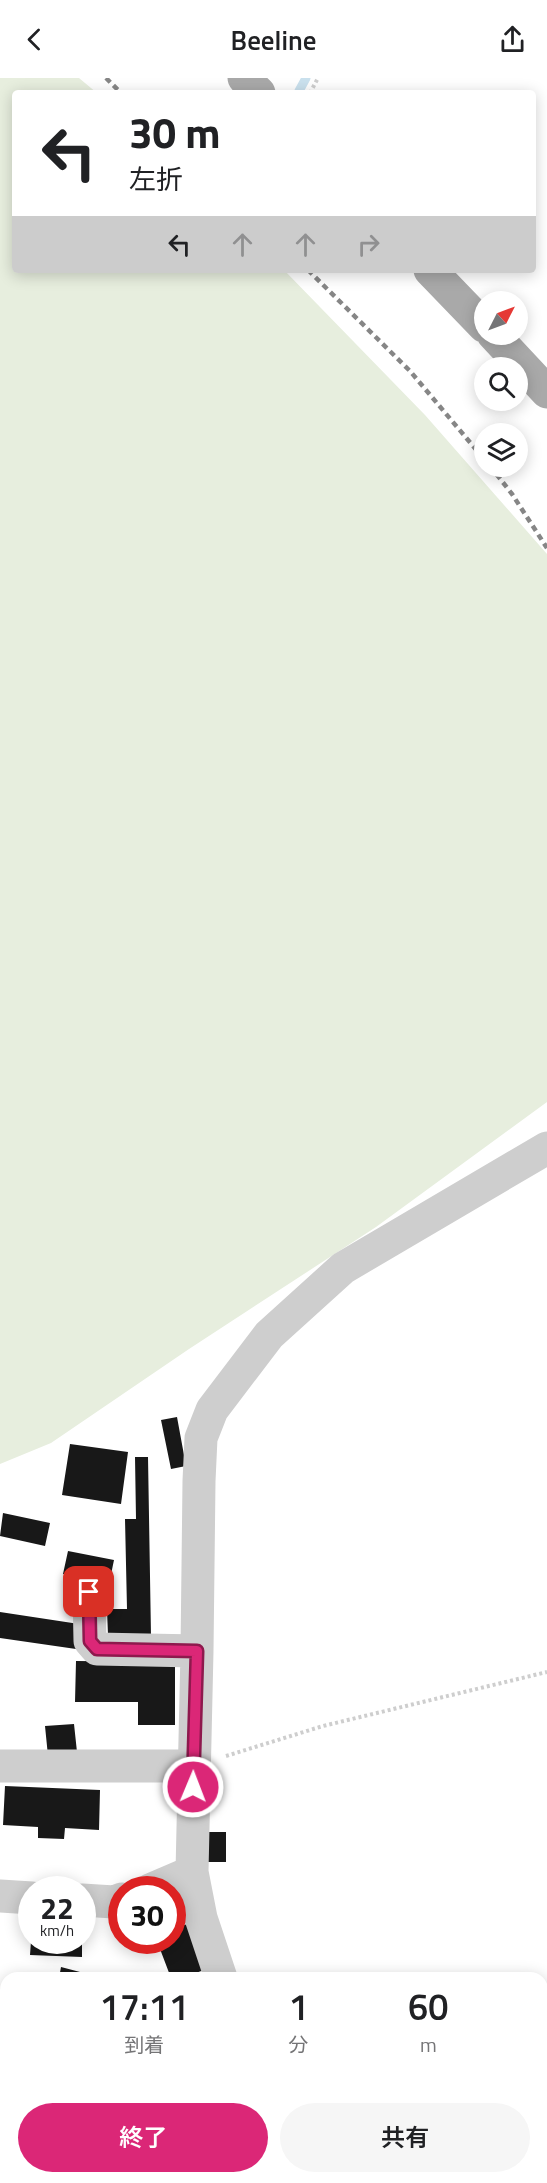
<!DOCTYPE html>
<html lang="ja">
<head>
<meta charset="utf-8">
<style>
	body { margin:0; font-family:"Titillium Web","Noto Sans JP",sans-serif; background:#f6f6f6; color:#202124; height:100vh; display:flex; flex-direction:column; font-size:22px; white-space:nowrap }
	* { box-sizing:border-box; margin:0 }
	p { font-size:20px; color:#757577 }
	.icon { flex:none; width:33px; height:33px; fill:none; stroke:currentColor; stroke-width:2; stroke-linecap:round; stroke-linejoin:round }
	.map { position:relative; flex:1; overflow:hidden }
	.panel { position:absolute; left:0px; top:1894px; width:548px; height:212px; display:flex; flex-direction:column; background:#fff; border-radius:18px 18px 0 0; box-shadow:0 3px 15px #0003 }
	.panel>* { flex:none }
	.hud { position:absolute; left:12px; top:12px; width:524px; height:183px; border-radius:6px; box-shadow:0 3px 15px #0003; background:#fff; color:#202124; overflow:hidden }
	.needle { width:39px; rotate:48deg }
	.buttons { position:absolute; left:474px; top:213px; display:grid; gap:12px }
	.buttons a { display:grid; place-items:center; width:54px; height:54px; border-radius:50%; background:#fff; box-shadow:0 3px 15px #0003; font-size:30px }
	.speed { position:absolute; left:18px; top:1798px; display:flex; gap:12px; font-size:30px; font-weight:700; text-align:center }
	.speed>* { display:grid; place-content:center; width:78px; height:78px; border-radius:50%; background:#fff; box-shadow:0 3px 15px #0003; line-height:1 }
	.speed small { font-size:15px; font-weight:400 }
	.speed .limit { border:9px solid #d22; background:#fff; color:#111 }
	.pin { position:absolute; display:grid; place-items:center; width:51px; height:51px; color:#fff; margin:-26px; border-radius:12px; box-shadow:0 3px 9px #0006 }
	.me { position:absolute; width:66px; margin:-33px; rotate:1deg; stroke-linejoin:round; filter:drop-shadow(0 0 4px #0008) }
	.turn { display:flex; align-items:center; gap:21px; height:126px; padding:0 18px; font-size:27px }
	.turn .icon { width:78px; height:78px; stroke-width:2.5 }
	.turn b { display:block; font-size:42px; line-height:51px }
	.lanes { display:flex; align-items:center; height:57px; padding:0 18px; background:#0003; justify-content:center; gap:30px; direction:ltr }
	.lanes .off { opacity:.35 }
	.eta { display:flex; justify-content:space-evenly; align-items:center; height:102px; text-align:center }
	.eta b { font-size:36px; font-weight:600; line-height:42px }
	.primary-button { display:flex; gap:12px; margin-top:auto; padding:12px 18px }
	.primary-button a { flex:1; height:69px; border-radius:36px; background:#db2777; color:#fff; font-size:24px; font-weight:600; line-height:69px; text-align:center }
	.primary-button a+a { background:#f6f6f6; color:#202124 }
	header { display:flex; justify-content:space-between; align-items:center; height:78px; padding:0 18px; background:#fff; font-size:27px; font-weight:600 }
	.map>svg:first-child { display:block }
	.green { fill:#e7eede }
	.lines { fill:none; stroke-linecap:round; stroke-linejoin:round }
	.stream { stroke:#cae1ee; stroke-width:9 }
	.building { fill:#181818 }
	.path { stroke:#cecece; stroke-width:4; stroke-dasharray:3 3; stroke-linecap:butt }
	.minor { stroke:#cecece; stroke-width:33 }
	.major { stroke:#a9a9a9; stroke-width:33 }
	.rail { stroke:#868686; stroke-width:4.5; stroke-dasharray:6 4.5; stroke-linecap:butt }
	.route-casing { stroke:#8e194d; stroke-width:15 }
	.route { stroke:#db2777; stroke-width:10 }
</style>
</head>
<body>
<header><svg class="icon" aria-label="back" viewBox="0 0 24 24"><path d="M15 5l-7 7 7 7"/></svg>Beeline<svg class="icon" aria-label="share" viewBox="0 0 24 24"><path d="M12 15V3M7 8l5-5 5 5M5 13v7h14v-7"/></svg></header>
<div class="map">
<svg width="547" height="2105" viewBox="0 0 547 2105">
	<rect width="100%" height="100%" fill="#fff"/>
	<path class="green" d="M0,0H79L97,15H15V192H284L425,337L547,476V1024L376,1149L189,1271L51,1365L0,1386Z"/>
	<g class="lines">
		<path class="stream" d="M299,13L306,0"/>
	</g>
	<path class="building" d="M177,1339L186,1388L171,1391L161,1342Z
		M70,1366L128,1374L121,1426L62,1417Z
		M135,1379H148L151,1558H108L107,1531H127L125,1441H136Z
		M3,1435L50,1445L45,1468L0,1458Z
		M68,1473L114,1482L109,1506L63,1496Z
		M0,1534L79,1546L76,1571L0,1560Z
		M76,1583L175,1584V1647H138V1624H75Z
		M74,1646L77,1674L48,1678L45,1648Z
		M5,1708L100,1712L99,1752L65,1750L64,1761L38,1760V1749L3,1747Z
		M204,1754H226V1784H204Z
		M187,1846L204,1892L182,1900H171L157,1863H172V1852Z
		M31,1863H82V1879L30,1877Z
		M61,1889L80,1894L79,1900H59Z
		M0,1948L6,1950V1989L0,2004Z
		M0,2019L6,2021V2078L2,2080L0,2078Z"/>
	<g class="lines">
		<path class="path" d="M310,15L318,0
			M226,1678L323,1648L547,1594"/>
		<path class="minor" d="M89,1514L90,1563L97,1571L197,1573
			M0,1688H193
			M150,1812L192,1794
			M0,1818L32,1820
			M82,1822L114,1824L122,1821
			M221,1900L201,1840L192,1794L197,1573L199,1403L201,1360L212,1332L269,1257L343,1190L547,1070
			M253,2105L254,2100"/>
		<path class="major" d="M244,0L259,15
			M430,192L484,248
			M493,256L547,314"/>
		<path class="rail" d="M106,0L121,15
			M308,192L410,293L484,381
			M490,388L512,416L547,470
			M542,1966L547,1956
			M463,2105L466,2100"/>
	</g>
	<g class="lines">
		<g class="route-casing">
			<path id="route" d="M89,1514L90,1563L97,1571L197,1573L193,1709"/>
		</g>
		<use href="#route" class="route"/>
	</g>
</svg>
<div class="buttons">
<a><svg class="needle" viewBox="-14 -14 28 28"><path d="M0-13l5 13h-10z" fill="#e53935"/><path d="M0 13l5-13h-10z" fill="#757577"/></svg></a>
<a><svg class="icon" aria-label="search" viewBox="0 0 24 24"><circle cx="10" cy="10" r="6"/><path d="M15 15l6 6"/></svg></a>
<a><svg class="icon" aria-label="layers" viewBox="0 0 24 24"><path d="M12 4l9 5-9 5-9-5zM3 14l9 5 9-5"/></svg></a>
</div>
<div class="speed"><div>22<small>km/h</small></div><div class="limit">30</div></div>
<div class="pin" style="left:89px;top:1514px;background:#d93025"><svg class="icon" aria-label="arrive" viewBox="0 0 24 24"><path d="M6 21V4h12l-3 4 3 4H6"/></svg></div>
<svg class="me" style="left:193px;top:1709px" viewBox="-20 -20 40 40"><circle r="17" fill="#db2777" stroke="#fff" stroke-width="3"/><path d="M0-11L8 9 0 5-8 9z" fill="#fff"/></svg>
<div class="hud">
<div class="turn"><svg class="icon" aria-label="left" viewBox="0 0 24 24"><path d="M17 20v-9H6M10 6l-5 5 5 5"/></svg><div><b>30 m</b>左折</div></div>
<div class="lanes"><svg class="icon" aria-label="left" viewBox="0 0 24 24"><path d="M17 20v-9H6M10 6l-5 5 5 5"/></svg><svg class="icon off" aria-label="ahead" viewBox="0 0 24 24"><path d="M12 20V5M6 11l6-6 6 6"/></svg><svg class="icon off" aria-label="ahead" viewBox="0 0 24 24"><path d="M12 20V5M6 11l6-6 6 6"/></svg><svg class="icon off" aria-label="right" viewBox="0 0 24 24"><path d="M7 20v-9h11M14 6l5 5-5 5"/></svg></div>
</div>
<section class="panel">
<div class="eta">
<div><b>17:11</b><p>到着</p></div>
<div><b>1</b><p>分</p></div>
<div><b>60</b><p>m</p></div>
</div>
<div class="primary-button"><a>終了</a><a>共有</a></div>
</section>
</div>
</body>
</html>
